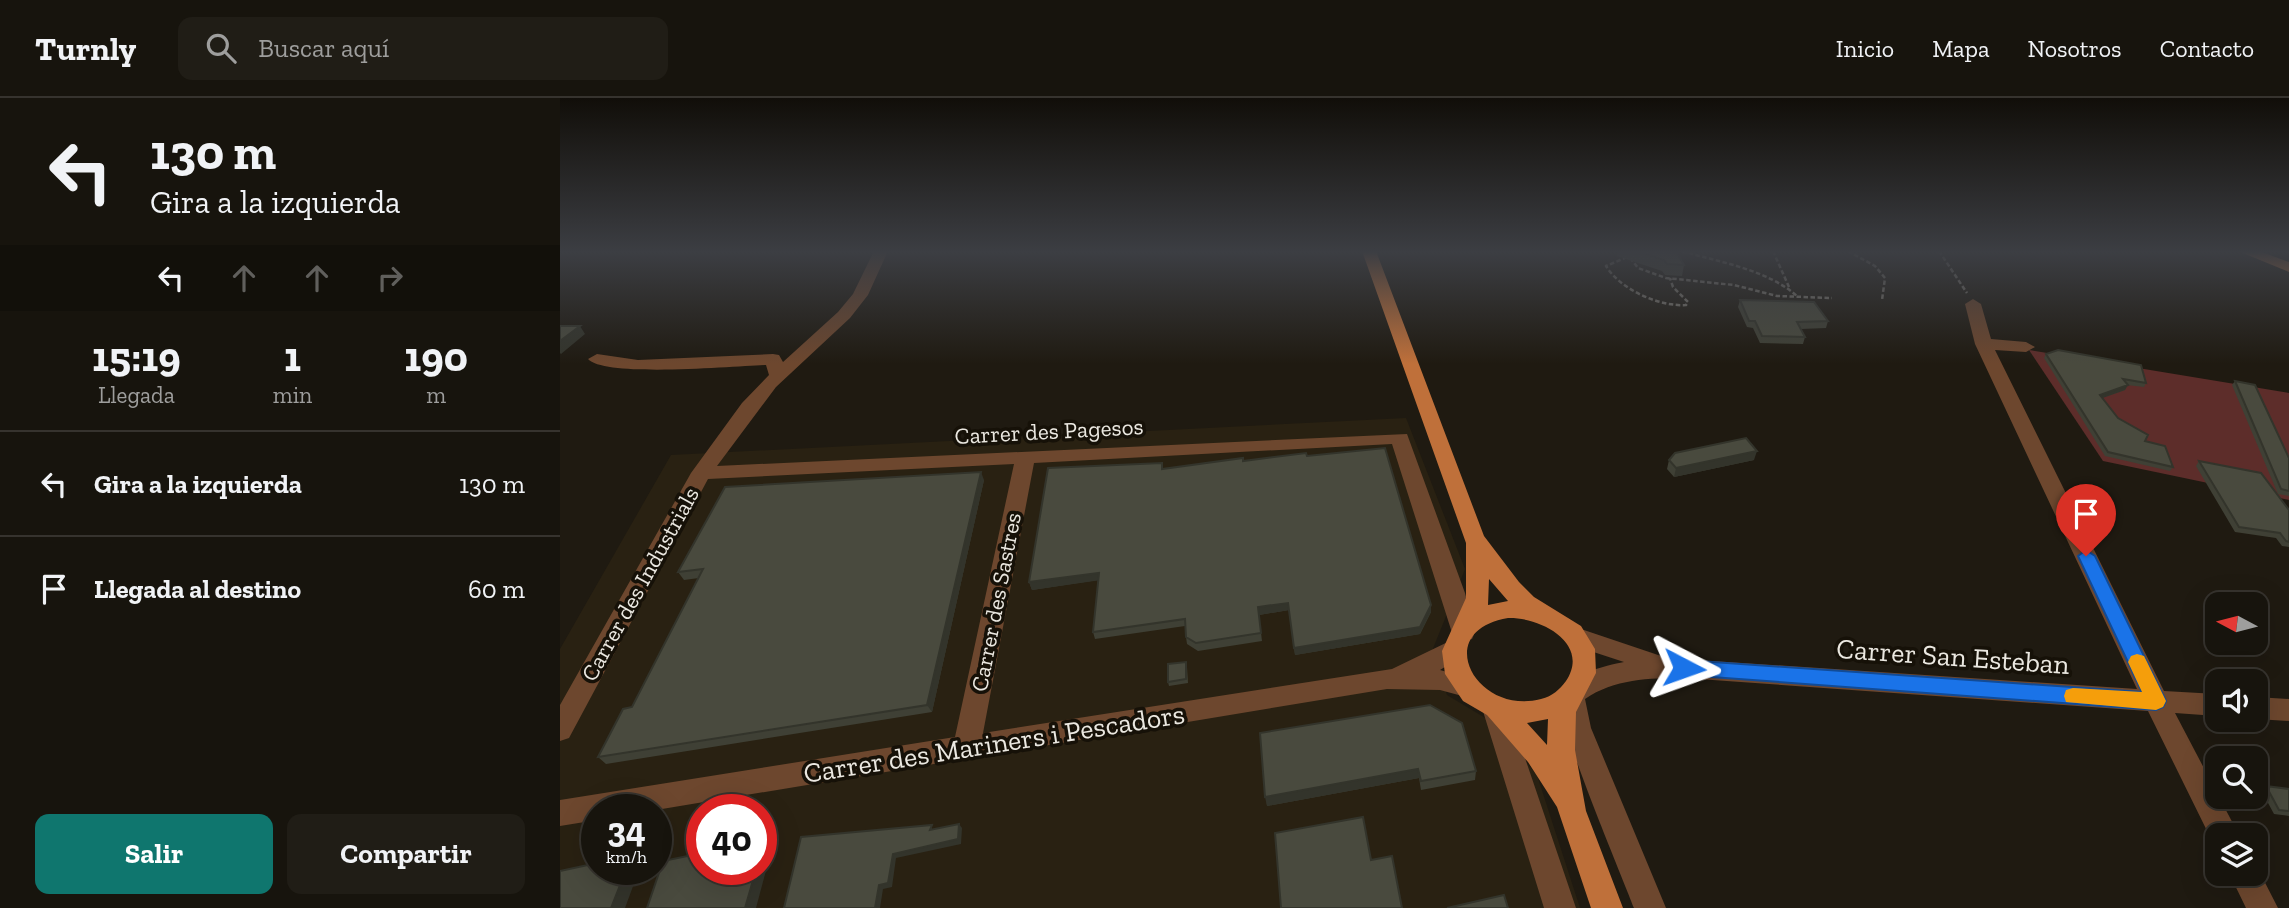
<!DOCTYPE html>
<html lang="es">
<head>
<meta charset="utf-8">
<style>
	body { margin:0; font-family:"Zilla Slab",serif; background:#201d16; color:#f1f3f6; height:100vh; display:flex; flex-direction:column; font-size:26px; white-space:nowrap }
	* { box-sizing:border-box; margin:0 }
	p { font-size:23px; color:#9e9e9d }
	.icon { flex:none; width:38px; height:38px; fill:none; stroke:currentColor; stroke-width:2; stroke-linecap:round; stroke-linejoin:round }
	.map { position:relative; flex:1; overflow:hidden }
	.sheet { display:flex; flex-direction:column; background:#17140d; width:560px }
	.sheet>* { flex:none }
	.top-card { background:#17140d; color:#f1f3f6; overflow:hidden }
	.needle { width:46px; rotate:277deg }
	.tools { position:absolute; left:1645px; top:494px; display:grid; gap:14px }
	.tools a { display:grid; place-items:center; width:63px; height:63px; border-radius:14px; background:#17140d; box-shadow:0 7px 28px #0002,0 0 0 2px #36332e; font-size:35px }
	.speed { position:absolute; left:21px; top:696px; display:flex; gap:14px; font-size:35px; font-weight:700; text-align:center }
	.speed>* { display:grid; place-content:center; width:91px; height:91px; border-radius:50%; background:#17140d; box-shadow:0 7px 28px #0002,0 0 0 2px #36332e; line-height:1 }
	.speed small { font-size:18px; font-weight:400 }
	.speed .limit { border:10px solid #d22; background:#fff; color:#111 }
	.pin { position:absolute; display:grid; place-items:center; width:60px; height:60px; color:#fff; margin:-72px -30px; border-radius:50% 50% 50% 0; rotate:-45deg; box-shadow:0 0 7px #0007 }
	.pin .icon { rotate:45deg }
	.me { position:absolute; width:77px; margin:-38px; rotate:94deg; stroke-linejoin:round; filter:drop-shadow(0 0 5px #0008) }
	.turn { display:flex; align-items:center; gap:24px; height:147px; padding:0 35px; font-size:32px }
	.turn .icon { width:91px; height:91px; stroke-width:2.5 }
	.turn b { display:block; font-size:49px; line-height:60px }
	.lanes { display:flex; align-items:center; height:66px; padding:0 35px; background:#0003; justify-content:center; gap:35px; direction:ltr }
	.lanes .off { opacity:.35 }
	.eta { display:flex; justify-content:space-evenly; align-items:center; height:119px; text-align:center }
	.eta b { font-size:42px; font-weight:700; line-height:49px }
	.action { display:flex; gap:14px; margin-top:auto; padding:14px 35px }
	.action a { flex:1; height:80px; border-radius:14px; background:#0f766e; color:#fff; font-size:28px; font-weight:700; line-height:80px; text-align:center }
	.action a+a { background:#201d16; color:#f1f3f6 }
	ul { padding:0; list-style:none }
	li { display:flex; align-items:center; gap:21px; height:105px; padding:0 35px; border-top:2px solid #36332e }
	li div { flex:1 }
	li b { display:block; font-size:26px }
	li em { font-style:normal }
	header { display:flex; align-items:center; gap:42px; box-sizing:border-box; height:98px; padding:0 35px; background:#17140d; border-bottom:2px solid #36332e }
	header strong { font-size:33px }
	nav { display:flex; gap:38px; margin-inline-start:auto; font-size:24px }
	.search { width:490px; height:63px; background:#201d16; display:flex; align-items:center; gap:18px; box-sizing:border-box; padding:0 24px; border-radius:14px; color:#9e9e9d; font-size:26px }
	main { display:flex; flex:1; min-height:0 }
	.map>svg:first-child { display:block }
	.built { fill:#292112; fill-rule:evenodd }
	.green { fill:#5d2d2a }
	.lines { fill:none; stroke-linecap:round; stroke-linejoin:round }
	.path { stroke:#807c74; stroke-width:2.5; stroke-dasharray:4.5 2.5; stroke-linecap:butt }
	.minor { fill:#6d472e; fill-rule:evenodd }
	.major { fill:#bf703a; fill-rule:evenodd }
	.wall { fill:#3f4035 }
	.shaded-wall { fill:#33342b }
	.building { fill:#494a3e; stroke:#33342b; stroke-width:2 }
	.route { fill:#1a73e8; stroke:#114b97; stroke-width:2 }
	.slow { fill:#f59e0b }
	.labels { text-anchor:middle; stroke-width:7; stroke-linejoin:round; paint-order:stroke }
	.street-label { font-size:23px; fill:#ebe8e1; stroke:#161108 }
	.near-street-label { font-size:28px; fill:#ebe8e1; stroke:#161108 }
</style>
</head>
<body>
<header>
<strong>Turnly</strong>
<div class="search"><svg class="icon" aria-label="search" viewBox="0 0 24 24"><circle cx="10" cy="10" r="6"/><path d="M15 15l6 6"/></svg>Buscar aquí</div>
<nav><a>Inicio</a><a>Mapa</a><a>Nosotros</a><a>Contacto</a></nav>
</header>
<main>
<section class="sheet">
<div class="top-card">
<div class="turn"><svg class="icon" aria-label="left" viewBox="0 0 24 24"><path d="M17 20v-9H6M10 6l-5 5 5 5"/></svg><div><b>130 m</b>Gira a la izquierda</div></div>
<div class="lanes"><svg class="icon" aria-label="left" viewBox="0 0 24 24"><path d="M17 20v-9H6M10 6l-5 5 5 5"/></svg><svg class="icon off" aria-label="ahead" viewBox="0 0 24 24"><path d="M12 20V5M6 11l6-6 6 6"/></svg><svg class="icon off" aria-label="ahead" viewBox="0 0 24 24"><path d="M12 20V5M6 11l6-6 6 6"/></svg><svg class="icon off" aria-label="right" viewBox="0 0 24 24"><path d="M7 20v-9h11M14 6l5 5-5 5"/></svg></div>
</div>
<div class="eta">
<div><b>15:19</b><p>Llegada</p></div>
<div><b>1</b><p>min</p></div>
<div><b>190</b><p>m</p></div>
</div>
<ul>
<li><svg class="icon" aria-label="left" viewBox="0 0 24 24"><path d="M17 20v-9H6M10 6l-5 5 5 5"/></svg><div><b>Gira a la izquierda</b></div><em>130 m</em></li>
<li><svg class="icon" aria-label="arrive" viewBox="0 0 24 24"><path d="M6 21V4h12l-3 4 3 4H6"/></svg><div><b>Llegada al destino</b></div><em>60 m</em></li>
</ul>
<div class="action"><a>Salir</a><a>Compartir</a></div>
</section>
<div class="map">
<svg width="1729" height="810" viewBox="0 0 1729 810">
	<rect width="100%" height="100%" fill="#1f1a11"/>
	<path class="built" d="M846,320L905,471L872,553L887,597L932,624L977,677L1020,810H0V551L111,357ZM37,712H96V772H37ZM142,712H201V772H142Z"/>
	<path class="green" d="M1469,252L1729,295V402L1543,363Z"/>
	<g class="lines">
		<path class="path" d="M1069,153V158L1078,170L1106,180L1174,187L1217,198L1272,200
			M1122,153C1159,164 1209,172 1238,199
			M1213,153L1229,189
			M1288,153L1315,168L1325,180L1322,202
			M1379,153L1407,195
			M1067,159L1046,168C1060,191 1099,209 1126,207L1128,204L1113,189L1110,180"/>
		<path class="minor" d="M314,153H328L308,197L290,220L216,289L157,368L847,336L905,495L915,534L912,541L904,543L907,550L904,557L880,572L915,582L919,589L915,596L906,599L880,592L827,591L96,712H37V722L0,728V702L395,639L454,366L148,381L9,640L0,643V607L131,375L182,305L209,277L206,267C176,268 45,280 28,261L37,256L78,262L213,256L219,257L223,264L278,214L293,196ZM832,346L894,541L832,571L423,635L474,365Z
			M1413,201L1421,206L1431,241L1466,244L1475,249L1466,254L1435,252L1604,593L1657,596V618L1615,615L1679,737H1657V748L1654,747L1588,613L1124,580C1089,580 1054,581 1025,601L1031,630L1106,810H1074C1062,778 994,618 999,597C1003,578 1047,567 1064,564L1006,545L1003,538L1006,531L1015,529L1107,560L1577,591L1415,246L1405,206Z
			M935,599L944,602L948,610L1016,810H984L922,610L926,602Z
			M1696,599L1729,601V623L1696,621Z
			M1696,767L1718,810H1686L1669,775H1696Z"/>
		<path class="major" d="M802,153H816L924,438L959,484L974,499L1021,528L1035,551L1036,575L1016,614L1015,652L1026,713L1063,810H1031L997,709L968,664L927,617L903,603L885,576L882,553L906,500V445ZM929,481L948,503L928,507ZM948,520C980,519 1031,545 1006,583C999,592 993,598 981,601C916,618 870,533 948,520ZM988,621L987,647L967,625Z
			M1678,153H1699L1729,164V174Z"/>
	</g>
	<path class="wall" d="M1058,153H1116L1124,167L1122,178L1105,177L1102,173L1057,158Z
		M1180,202L1268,223L1266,230L1241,231L1245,239L1243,246L1200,245L1193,230L1187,229L1178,209Z
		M1486,256L1586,285L1584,289L1567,287L1565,292L1542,300L1558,320L1585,343L1613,369L1610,373L1545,358L1484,260Z
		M1675,283L1729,360V398L1718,396L1672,287Z
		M747,358L871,514L860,536L735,557L729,512L699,517L702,543L638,553L627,546L626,539L625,528L535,541L533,534L538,482L472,492L469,484L602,365L603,371Z
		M1109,362H1194L1114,379L1107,371Z
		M1639,363L1729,412V449L1722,448L1716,440L1675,434L1636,368Z
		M424,382L372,614L46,666L38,659L72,609L139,480L124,482L118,474Z
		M626,564L627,569L628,585L609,588L608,584Z
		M700,635L916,673L915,682L861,692L859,680L707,708Z
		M1706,688L1729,691V718L1714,716L1701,692Z"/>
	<path class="shaded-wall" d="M20,228L25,236L1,256L0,255V243Z
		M1568,287L1565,292L1537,302L1540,297Z
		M1197,353L1194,362L1114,379L1116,370Z
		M421,374L424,382L372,614L367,607Z
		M539,475L541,482L472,492L469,484Z
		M728,505L729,512L699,517L702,543L698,509Z
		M871,507V514L860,536L735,557L734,550Z
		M858,671L859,680L707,708L705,699Z
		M399,726L402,730L401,746L336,760L332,789L323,791L320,810H315L319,787L333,756Z
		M204,741L212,750L196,810H185L196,772H201V752Z
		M66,772H79L65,810H51Z"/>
	<path class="building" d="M1077,153H1116L1124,167L1107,166L1104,162Z
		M1180,202L1254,204L1268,223L1237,224L1245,239L1202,238L1195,223H1189Z
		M0,228H20L0,243Z
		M1498,252L1581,267L1586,285L1563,281L1568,287L1540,297L1558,320L1588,337L1585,343L1605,348L1613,369L1548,354L1486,256Z
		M1675,283L1695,287L1729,360V393L1721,391Z
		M1186,340L1197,353L1116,370L1109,362L1115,355Z
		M825,350L871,507L860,529L734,550L728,505L698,509L701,535L636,545L626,539L625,521L533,534L539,475L469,484L488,370L602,365V371L683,360V363L746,355L747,358Z
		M1639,363L1701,375L1729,412V444L1726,443L1720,435L1679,429Z
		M421,374L367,607L38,659L63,611L72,609L143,471L118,474L165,389Z
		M626,564V581L608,584V566Z
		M870,607L902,625L916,673L861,683L858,671L705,699L700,635Z
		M1706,688L1729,691V713L1719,712Z
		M803,719L811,762L832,758L842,810H721L715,735Z
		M399,726L398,741L333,756L328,785L319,787L315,810H224L241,739L372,727L370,732Z
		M142,755V772H196L185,810H87L103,763Z
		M37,765V772H66L51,810H0V773Z
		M944,797L948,810H887Z"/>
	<linearGradient id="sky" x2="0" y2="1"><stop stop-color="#110e09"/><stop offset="0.58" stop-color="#3c3e43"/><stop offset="1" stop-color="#3c3e43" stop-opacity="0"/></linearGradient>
	<rect width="1729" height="266" fill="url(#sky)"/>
	<path class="route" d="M1526,452L1535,458L1606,603L1603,609L1596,612L1124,577L1117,575L1114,570L1117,564L1124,562L1582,594L1518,458Z"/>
	<path class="slow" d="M1577,556L1584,558L1587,564L1606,603L1603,609L1596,612L1506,604L1504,598L1506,592L1513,590L1582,594L1568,564L1571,558Z"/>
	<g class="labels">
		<g class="street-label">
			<text transform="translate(489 333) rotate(-3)" y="8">Carrer des Pagesos</text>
			<text transform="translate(80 486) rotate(-61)" y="8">Carrer des Industrials</text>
			<text transform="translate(436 504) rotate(-79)" y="8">Carrer des Sastres</text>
		</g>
		<g class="near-street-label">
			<text transform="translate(1393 558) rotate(4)" y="10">Carrer San Esteban</text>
			<text transform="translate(434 645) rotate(-9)" y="10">Carrer des Mariners i Pescadors</text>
		</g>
	</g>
</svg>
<div class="tools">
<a><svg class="needle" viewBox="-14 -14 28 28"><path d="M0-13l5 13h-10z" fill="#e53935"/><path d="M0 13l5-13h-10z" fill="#9e9e9d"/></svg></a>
<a><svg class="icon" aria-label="sound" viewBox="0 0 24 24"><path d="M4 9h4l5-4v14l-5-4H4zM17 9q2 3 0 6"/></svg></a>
<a><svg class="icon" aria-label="search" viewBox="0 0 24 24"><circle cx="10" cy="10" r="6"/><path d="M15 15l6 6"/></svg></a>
<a><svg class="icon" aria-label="layers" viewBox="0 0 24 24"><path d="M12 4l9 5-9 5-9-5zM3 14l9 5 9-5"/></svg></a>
</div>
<div class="speed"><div>34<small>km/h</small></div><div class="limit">40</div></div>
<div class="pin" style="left:1526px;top:458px;background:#d93025"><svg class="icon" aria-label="arrive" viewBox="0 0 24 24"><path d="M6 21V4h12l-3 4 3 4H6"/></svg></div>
<svg class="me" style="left:1124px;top:570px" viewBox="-20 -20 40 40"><path d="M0-17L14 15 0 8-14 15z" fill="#1a73e8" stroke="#fff" stroke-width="4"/></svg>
</div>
</main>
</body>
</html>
